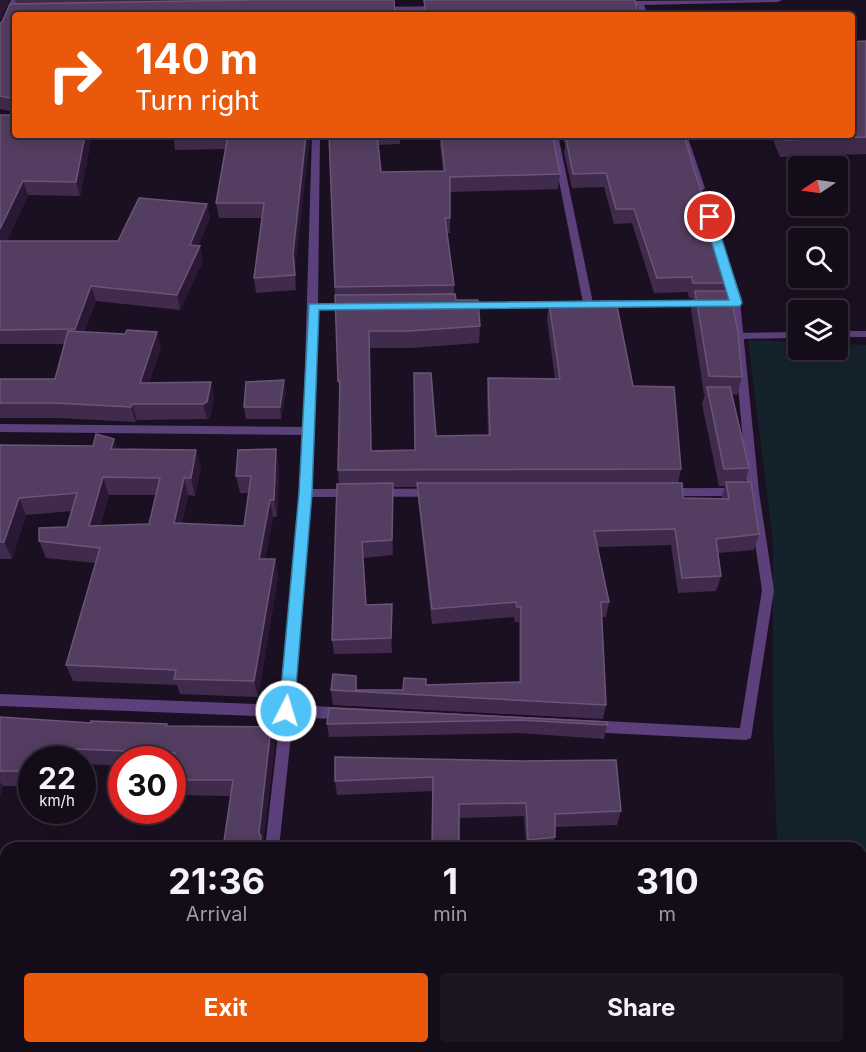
<!DOCTYPE html>
<html lang="en">
<head>
<meta charset="utf-8">
<style>
	body { margin:0; font-family:Inter,sans-serif; background:#1d1522; color:#f1f3f6; height:100vh; display:flex; flex-direction:column; font-size:22px; white-space:nowrap }
	* { box-sizing:border-box; margin:0 }
	p { font-size:20px; color:#9d9ba2 }
	.icon { flex:none; width:33px; height:33px; fill:none; stroke:currentColor; stroke-width:2; stroke-linecap:round; stroke-linejoin:round }
	.map { position:relative; flex:1; overflow:hidden }
	.side { position:absolute; left:0px; top:842px; width:867px; height:212px; display:flex; flex-direction:column; background:#140c19; border-radius:18px 18px 0 0; box-shadow:0 3px 15px #0003,0 0 0 2px #332c38 }
	.side>* { flex:none }
	.banner { position:absolute; left:12px; top:12px; width:843px; height:126px; border-radius:6px; box-shadow:0 3px 15px #0003,0 0 0 2px #332c38; background:#ea580c; color:#fff; overflow:hidden }
	.needle { width:39px; rotate:257deg }
	.buttons { position:absolute; left:788px; top:156px; display:grid; gap:12px }
	.buttons a { display:grid; place-items:center; width:60px; height:60px; border-radius:6px; background:#140c19; box-shadow:0 3px 15px #0003,0 0 0 2px #332c38; font-size:30px }
	.speed { position:absolute; left:18px; top:746px; display:flex; gap:12px; font-size:30px; font-weight:700; text-align:center }
	.speed>* { display:grid; place-content:center; width:78px; height:78px; border-radius:50%; background:#140c19; box-shadow:0 3px 15px #0003,0 0 0 2px #332c38; line-height:1 }
	.speed small { font-size:15px; font-weight:400 }
	.speed .limit { border:9px solid #d22; background:#fff; color:#111 }
	.pin { position:absolute; display:grid; place-items:center; width:51px; height:51px; color:#fff; margin:-26px; border:3px solid #fff; border-radius:50%; box-shadow:0 2px 6px #0007 }
	.me { position:absolute; width:66px; margin:-33px; rotate:5deg; stroke-linejoin:round; filter:drop-shadow(0 0 4px #0008) }
	.turn { display:flex; align-items:center; gap:21px; height:126px; padding:0 24px; font-size:27px }
	.turn .icon { width:78px; height:78px; stroke-width:2.5 }
	.turn b { display:block; font-size:42px; line-height:51px }
	.eta { display:flex; justify-content:space-evenly; align-items:center; height:102px; text-align:center }
	.eta b { font-size:36px; font-weight:700; line-height:42px }
	.primary-button { display:flex; gap:12px; margin-top:auto; padding:12px 24px }
	.primary-button a { flex:1; height:69px; border-radius:6px; background:#ea580c; color:#fff; font-size:24px; font-weight:700; line-height:69px; text-align:center }
	.primary-button a+a { background:#1d1522; color:#f1f3f6 }
	.map>svg:first-child { display:block }
	.green { fill:#14222b }
	.lines { fill:none; stroke-linecap:round; stroke-linejoin:round }
	.service { fill:#5c407b; fill-rule:evenodd }
	.minor { fill:#5c407b; fill-rule:evenodd }
	.tertiary { fill:#5c407b; fill-rule:evenodd }
	.wall { fill:#412b4d; fill-rule:evenodd }
	.shaded-wall { fill:#2a1834 }
	.building { fill:#533d60; stroke:#6a5578; stroke-width:1.5; fill-rule:evenodd }
	.route { fill:#4fc3f7; stroke:#337fa1; stroke-width:1.5 }
</style>
</head>
<body>
<div class="map">
<svg width="866" height="1052" viewBox="0 0 866 1052">
	<rect width="100%" height="100%" fill="#1b1021"/>
	<path class="green" d="M748,340L798,342V350H837V344L866,345V1052H783V1047H861V848L777,847L773,714V542Z"/>
	<g class="lines">
		<path class="service" d="M837,331H866V337H837Z
			M798,332V338L739,339L734,336L739,333Z"/>
		<path class="minor" d="M782,0L778,2L644,5L648,15H640L637,5H620L616,3L620,1Z
			M441,6L445,8L444,10L380,11L376,9L380,7Z
			M312,135H320L318,304H351L356,307L351,310H318L312,489L747,488L731,306H602L597,303L602,300H732L706,222L711,219L714,220L742,299L740,301L759,492L774,590L751,738L746,740L293,717L279,848H265L280,717L0,706V694L281,705L300,493L303,435L0,432V424L303,427ZM748,496L762,590L740,728L294,705L311,497Z
			M550,135H558L593,303L588,306L583,303Z
			M679,135H687L705,188L703,190L700,191L695,188Z
			M564,301L569,304L568,306L465,308L460,305L465,302Z
			M243,1047H259V1052H243Z"/>
		<path class="tertiary" d="M11,0H19L4,35L0,37V26Z"/>
	</g>
	<path class="wall" d="M15,0H394L15,15V112L0,109V23L16,4Z
		M423,0H635L638,15H425L424,2H423Z
		M866,41V154L780,157L771,135H852Z
		M0,115L92,135L80,196L28,195L7,241H118L207,204L210,218L198,246L203,261L180,310L96,301L84,332L161,347L149,383L214,397L210,418L207,419L137,420L136,422L59,418H0V379H55L65,344H0Z
		M173,135H310L295,269L296,290L256,293L254,278L262,218H219L216,203L226,149L175,150Z
		M329,135H400V144L378,145L381,172L443,171L439,135H511L560,174L558,189L450,192V233H447L454,285V294L456,300L480,326L479,343L410,348H370L371,451L415,450L436,436L488,435L487,395L488,378L555,379L547,319L549,302L633,386L681,469L678,483L683,498L721,499L725,486H719L702,404L705,394H704L691,309L693,298H689L688,292L654,293L632,223L614,224L604,187L572,188L564,153L565,145L562,135H608L694,170L717,235L714,245L727,283L725,291L742,377L737,395L732,394L749,468L745,482L759,534L754,550L718,553L721,576L716,591L678,593L671,545L598,547L609,602L606,617H602L606,705L603,719L333,705L331,690H403L426,685L519,682V622H515L514,617L432,624L418,499L417,487H393V555L363,558L366,604L392,619V653L334,654L332,640L339,484L338,470L340,398L338,381Z
		M286,392L281,419H246L244,407Z
		M0,445L118,449L201,467L195,496L188,495L182,523L244,526L249,493H240L236,476L279,466L277,517H273L265,559H275L278,576L258,697L180,694L177,685L73,681L66,665L96,563L46,558L39,541L67,527L72,511L26,515L12,559H0ZM109,495H156L149,524L100,526Z
		M329,708L607,725L604,739L519,733L329,737L327,724Z
		M0,717L91,723L167,724L168,726L275,743L263,843L231,796L173,795L172,793V759H122V766L85,764L82,772V759H32V786H3L0,796Z
		M335,757L621,811L617,825L555,827V837L553,848H526L524,816L459,818L433,791L337,795L335,781Z
		M0,974H6V1047H230L229,1052H21L19,1050L0,1049Z
		M302,1048L685,1049L725,1052H303Z"/>
	<path class="shaded-wall" d="M0,0H10L0,21Z
		M85,135H92L80,196L76,182Z
		M306,135H310L295,269L296,290L293,254Z
		M23,181L28,195L0,256V229Z
		M207,204L210,218L193,260L190,245Z
		M200,246L203,261L180,310L177,295Z
		M91,286L96,301L80,344L75,329Z
		M369,331L370,348L372,468L371,451Z
		M157,332L161,347L144,398L140,383Z
		M284,380L286,392L281,419L280,407Z
		M211,382L214,397L210,418L207,419L203,404Z
		M132,404L137,420L136,422L131,407Z
		M114,439L120,456L111,449Z
		M276,449L279,466L277,517L274,500Z
		M196,450L201,467L195,496L191,478Z
		M103,477L109,495L95,543L89,526Z
		M184,478L188,495L179,540L174,523Z
		M393,483V555L392,540Z
		M19,498L26,515L12,559L4,542Z
		M270,500L273,517L262,576L259,559Z
		M275,559L278,576L258,697L254,681Z
		M392,604V653L391,638Z
		M271,727L275,743L263,843L265,848H260L259,833Z
		M76,749L82,759H74Z
		M82,760L85,764L82,772Z
		M0,782L3,786L0,796Z
		M222,1047H230L229,1052H221Z"/>
	<path class="building" d="M250,0H394L395,15H15V99L0,96V23L2,22L10,4Z
		M424,0H635L638,15H426Z
		M866,41V137L785,140L783,135H852V42Z
		M0,115H15V135H85L76,182L23,181L0,229Z
		M228,135H306L293,254L295,275L254,278L264,203H216Z
		M329,135H377L381,172L445,171L441,135H511L553,138L560,174L450,177V218H445L454,285L335,287Z
		M568,135H684L694,170L717,235H711L727,283H693L692,277L657,278L634,209H616L606,173L573,174L566,139H569Z
		M139,198L207,204L190,245L200,246L177,295L91,286L75,329L0,330V241H118Z
		M695,291H730L738,333L742,377L709,376Z
		M455,294L456,300H478L480,326L409,331H369L371,451L415,450L414,373H431L436,436L490,435L488,378L560,379L549,302L616,301L633,386L674,387L681,469L338,470L340,381H338L335,295Z
		M127,330L157,332L140,383L211,382L207,402L203,404H132L131,407L54,403H0V379H55L68,331L125,334Z
		M284,380L280,407H244L246,382Z
		M707,387H730L749,468L724,469Z
		M96,434L114,439L111,449L196,450L191,478H184L174,523L244,526L251,476H236L238,450L276,449L274,500H270L259,559H275L254,681L174,679L176,670L66,665L100,548L39,541V528L67,527L77,493L19,498L4,542H0V445L93,446ZM103,477L160,478L149,524L89,526Z
		M726,482H751L759,534L716,539L721,576L682,578L675,529L594,531L609,602H601L606,705L331,690L333,674L356,676V690H403L404,678L426,679V685L521,682V607H517L516,602L432,609L417,483H682L683,498L729,499Z
		M393,483L392,540L362,542L366,605L392,604L391,638L332,640L337,484Z
		M329,708L607,722V725L521,720L327,724Z
		M0,717L91,723V721L167,724L166,726L271,727L259,833L261,836L260,848H223L233,780H172V760L175,753L76,749L74,759H32V771H0Z
		M335,757L524,761L616,760L621,811L555,814V837L528,840L526,803L459,804V848H432L433,777L335,781Z
		M0,974H6V1039H0Z
		M95,1047H222L221,1052Z
		M302,1047H684L685,1049L725,1052H332L302,1048Z"/>
	<path class="route" d="M710,214L715,217L742,303L740,306L319,310L312,493L294,711L292,716L286,718L281,716L279,711L299,493L309,304L729,300L704,217Z"/>
</svg>
<div class="buttons">
<a><svg class="needle" viewBox="-14 -14 28 28"><path d="M0-13l5 13h-10z" fill="#e53935"/><path d="M0 13l5-13h-10z" fill="#9d9ba2"/></svg></a>
<a><svg class="icon" aria-label="search" viewBox="0 0 24 24"><circle cx="10" cy="10" r="6"/><path d="M15 15l6 6"/></svg></a>
<a><svg class="icon" aria-label="layers" viewBox="0 0 24 24"><path d="M12 4l9 5-9 5-9-5zM3 14l9 5 9-5"/></svg></a>
</div>
<div class="speed"><div>22<small>km/h</small></div><div class="limit">30</div></div>
<div class="pin" style="left:710px;top:217px;background:#d93025"><svg class="icon" aria-label="arrive" viewBox="0 0 24 24"><path d="M6 21V4h12l-3 4 3 4H6"/></svg></div>
<svg class="me" style="left:286px;top:711px" viewBox="-20 -20 40 40"><circle r="17" fill="#4fc3f7" stroke="#fff" stroke-width="3"/><path d="M0-11L8 9 0 5-8 9z" fill="#fff"/></svg>
<div class="banner">
<div class="turn"><svg class="icon" aria-label="right" viewBox="0 0 24 24"><path d="M7 20v-9h11M14 6l5 5-5 5"/></svg><div><b>140 m</b>Turn right</div></div>
</div>
<section class="side">
<div class="eta">
<div><b>21:36</b><p>Arrival</p></div>
<div><b>1</b><p>min</p></div>
<div><b>310</b><p>m</p></div>
</div>
<div class="primary-button"><a>Exit</a><a>Share</a></div>
</section>
</div>
</body>
</html>
